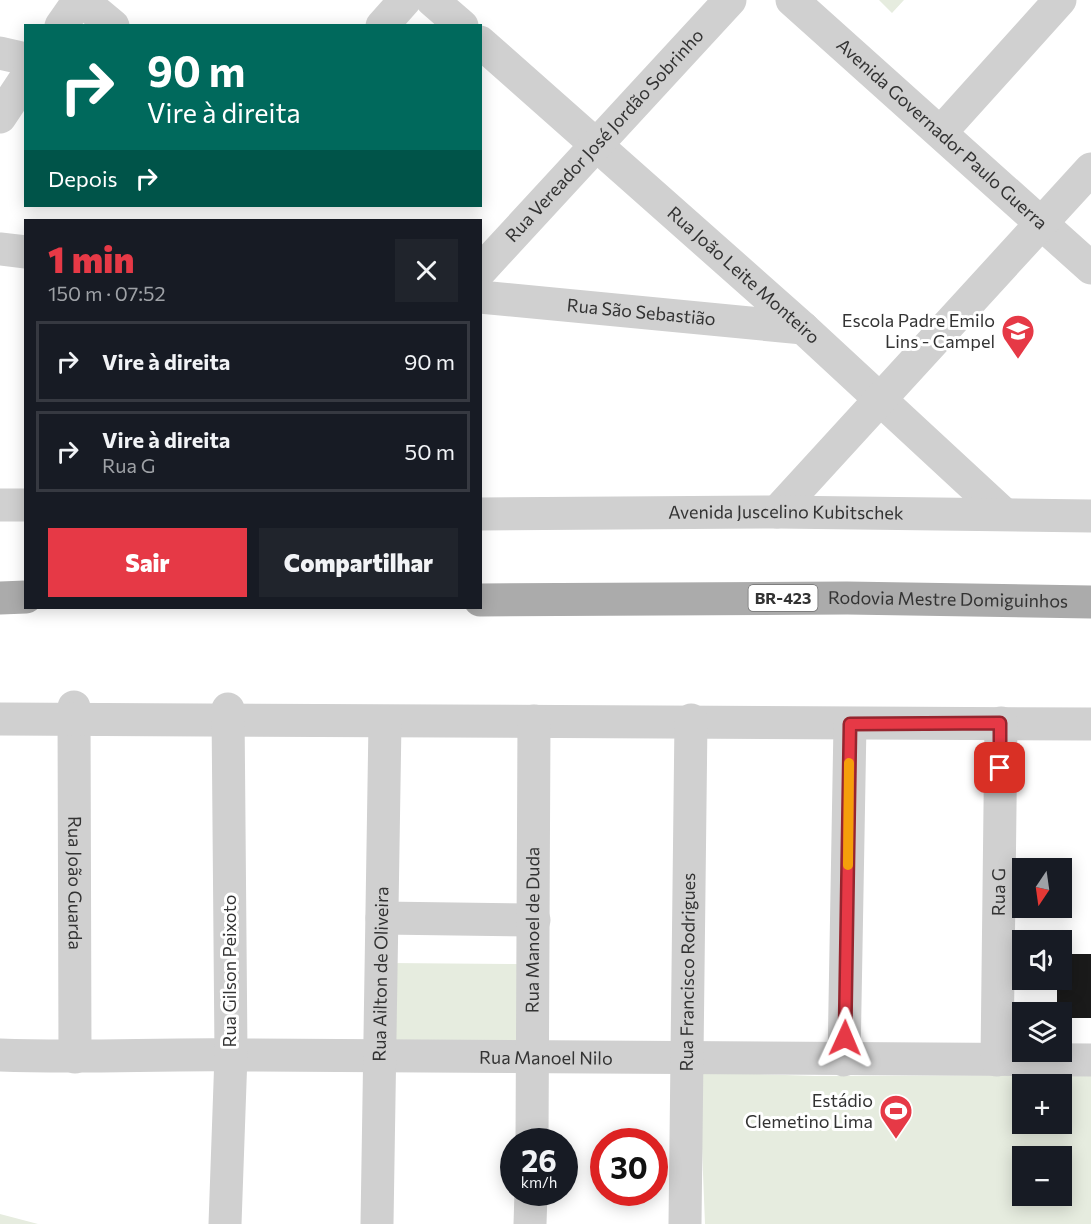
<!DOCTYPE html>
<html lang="pt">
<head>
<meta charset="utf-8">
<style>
	body { margin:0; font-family:Commissioner,sans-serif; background:#20242c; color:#f1f3f6; height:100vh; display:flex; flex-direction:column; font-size:22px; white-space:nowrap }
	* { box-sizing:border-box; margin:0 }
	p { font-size:20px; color:#9ea1a6 }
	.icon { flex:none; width:33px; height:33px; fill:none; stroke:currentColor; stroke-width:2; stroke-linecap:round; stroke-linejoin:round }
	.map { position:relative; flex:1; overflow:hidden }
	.sheet { position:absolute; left:24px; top:219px; width:458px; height:390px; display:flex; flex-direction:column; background:#171b24; border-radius:0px; box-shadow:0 3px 15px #0003 }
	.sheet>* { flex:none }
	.top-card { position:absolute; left:24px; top:24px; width:458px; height:183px; border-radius:0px; box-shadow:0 3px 15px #0003; background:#00695c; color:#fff; overflow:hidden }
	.needle { width:39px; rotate:193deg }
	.controls { position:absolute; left:1012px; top:858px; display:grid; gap:12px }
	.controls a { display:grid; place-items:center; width:60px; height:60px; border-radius:0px; background:#171b24; box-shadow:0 3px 15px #0003; font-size:30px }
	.speed { position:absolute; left:500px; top:1128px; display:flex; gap:12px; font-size:30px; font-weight:700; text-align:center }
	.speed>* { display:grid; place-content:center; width:78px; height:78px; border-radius:50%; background:#171b24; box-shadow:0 3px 15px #0003; line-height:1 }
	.speed small { font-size:15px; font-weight:400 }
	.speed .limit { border:9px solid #d22; background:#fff; color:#111 }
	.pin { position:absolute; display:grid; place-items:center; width:51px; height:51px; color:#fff; margin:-26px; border-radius:12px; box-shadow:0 3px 9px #0006 }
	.me { position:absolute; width:66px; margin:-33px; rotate:1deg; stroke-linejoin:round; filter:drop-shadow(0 0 4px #0008) }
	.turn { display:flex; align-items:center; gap:21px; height:126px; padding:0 24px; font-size:27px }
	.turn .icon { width:78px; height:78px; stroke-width:2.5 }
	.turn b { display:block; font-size:42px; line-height:51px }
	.then { display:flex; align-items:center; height:57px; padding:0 24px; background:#0003; gap:12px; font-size:22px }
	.round { display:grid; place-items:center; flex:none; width:63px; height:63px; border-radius:0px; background:#20242c }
	.headline { display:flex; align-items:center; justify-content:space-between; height:102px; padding:0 24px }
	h1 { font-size:36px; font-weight:800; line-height:45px; color:#e63946 }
	.cta { display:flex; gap:12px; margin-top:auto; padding:12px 24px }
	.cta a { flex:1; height:69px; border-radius:0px; background:#e63946; color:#fff; font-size:24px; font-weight:800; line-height:69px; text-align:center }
	.cta a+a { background:#20242c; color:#f1f3f6 }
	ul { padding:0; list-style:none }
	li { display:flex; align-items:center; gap:18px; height:81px; margin:0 12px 9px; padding:0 12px; border:3px solid #363941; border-radius:0px }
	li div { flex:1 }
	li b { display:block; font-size:22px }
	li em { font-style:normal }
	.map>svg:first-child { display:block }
	.green { fill:#e6ecdf; fill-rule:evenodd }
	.building { fill:#1a1a1a }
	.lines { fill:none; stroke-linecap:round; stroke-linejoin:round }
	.minor { stroke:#d0d0d0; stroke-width:33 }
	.major { stroke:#ababab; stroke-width:33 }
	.route-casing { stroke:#96252e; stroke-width:15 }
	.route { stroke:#e63946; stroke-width:10 }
	.slow { stroke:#f59e0b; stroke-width:10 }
	.labels { text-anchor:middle; stroke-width:6; stroke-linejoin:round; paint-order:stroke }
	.shield { fill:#fff; stroke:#707070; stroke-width:1.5 }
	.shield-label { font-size:16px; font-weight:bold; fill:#333 }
	.street-label { font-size:18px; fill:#333; stroke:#fff }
	.poi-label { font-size:18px; fill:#333; stroke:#fff; text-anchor:end }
</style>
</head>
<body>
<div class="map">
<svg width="1091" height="1224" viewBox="0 0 1091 1224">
	<rect width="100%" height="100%" fill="#fff"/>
	<path class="green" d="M879,0H904L892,13Z
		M390,963L522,964L517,1051L388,1050Z
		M699,1072L815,1076L1091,1075V1224H705ZM1023,1084H1062V1124H1023ZM1023,1156H1062V1196H1023Z
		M0,1214L38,1224H0Z"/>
	<path class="building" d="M1062,954H1091V1018H1062V1012H1057V980H1062Z"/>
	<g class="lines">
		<g class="minor">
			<path d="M82,0L113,26"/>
			<path d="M432,0L462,26"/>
			<path id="s1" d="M792,0L1091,268"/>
			<path d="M61,26L79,0"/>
			<path d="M382,26L405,0"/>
			<path id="s2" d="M480,42L803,328L1004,514"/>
			<path d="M0,53L26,59"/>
			<path d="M0,117L26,78"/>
			<path d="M941,132L1060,0"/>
			<path d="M0,249L26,252"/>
			<path id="s3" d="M480,271L730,0"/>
			<path id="s4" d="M480,297L803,328"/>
			<path d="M0,505H26"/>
			<path d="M777,512L1091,169"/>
			<path id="s5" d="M480,514L777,512L1091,516"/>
			<path id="s6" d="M74,707L75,1057"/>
			<path d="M0,719L1091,724"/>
			<path d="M382,918L534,920"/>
			<path id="s7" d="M0,1055C79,1058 157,1054 236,1055C521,1059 806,1060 1091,1060"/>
			<path d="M844,1060L850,724"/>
			<path id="s8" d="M997,1060L1001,723"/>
			<path id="s9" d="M532,1142L534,721"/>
			<path d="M225,1224L231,1055L228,709"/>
			<path id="s10" d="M377,1224L385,722"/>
			<path d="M530,1224L531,1192"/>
			<path id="s11" d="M685,1224L691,720"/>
		</g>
		<g class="major">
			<path d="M0,598L26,597"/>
			<path id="s12" d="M480,600L847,598L1091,602"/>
		</g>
	</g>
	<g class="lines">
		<g class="route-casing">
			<path id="route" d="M845,1038L850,724L1000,723V768"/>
		</g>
		<use href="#route" class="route"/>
		<path class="slow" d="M848,865L849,763"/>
	</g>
	<defs>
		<g id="school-pin" transform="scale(1.725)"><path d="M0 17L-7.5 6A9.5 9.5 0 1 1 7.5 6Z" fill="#e63946" stroke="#fff"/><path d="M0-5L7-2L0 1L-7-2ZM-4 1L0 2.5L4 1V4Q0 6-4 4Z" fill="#fff"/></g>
		<g id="stadium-pin" transform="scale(1.725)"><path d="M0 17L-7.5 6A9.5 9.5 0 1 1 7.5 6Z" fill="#e63946" stroke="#fff"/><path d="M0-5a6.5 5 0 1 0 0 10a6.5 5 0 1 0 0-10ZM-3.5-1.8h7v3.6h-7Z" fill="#fff"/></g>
	</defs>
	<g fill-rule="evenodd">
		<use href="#school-pin" x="1018" y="331"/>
		<use href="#stadium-pin" x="896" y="1111"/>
	</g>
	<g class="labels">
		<rect class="shield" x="748.5" y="585" width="69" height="26" rx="4.5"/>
		<g class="shield-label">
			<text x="783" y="604">BR-423</text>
		</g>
		<g class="street-label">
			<text dy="6" stroke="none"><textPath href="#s1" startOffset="201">Avenida Governador Paulo Guerra</textPath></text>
			<text dy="6" stroke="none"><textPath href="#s3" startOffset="184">Rua Vereador José Jordão Sobrinho</textPath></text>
			<text dy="6" stroke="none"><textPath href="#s2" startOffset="352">Rua João Leite Monteiro</textPath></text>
			<text dy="6" stroke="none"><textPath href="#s4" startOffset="162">Rua São Sebastião</textPath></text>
			<text dy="6" stroke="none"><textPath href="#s5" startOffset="306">Avenida Juscelino Kubitschek</textPath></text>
			<text dy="6" stroke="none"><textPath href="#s12" startOffset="468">Rodovia Mestre Domiguinhos</textPath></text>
			<text dy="6" stroke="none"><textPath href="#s6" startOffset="176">Rua João Guarda</textPath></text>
			<text dy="6" stroke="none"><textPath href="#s8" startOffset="168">Rua G</textPath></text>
			<text dy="6" stroke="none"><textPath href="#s9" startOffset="212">Rua Manoel de Duda</textPath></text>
			<text transform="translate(230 971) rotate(-90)" y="6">Rua Gilson Peixoto</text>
			<text dy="6" stroke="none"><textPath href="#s11" startOffset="252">Rua Francisco Rodrigues</textPath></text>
			<text dy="6" stroke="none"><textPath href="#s10" startOffset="250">Rua Ailton de Oliveira</textPath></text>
			<text dy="6" stroke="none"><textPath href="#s7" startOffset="546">Rua Manoel Nilo</textPath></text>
		</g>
		<g class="poi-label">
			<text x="995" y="327">Escola Padre Emilo<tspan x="995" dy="21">Lins - Campel</tspan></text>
			<text x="873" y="1107">Estádio<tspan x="873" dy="21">Clemetino Lima</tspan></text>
		</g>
	</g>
</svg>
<div class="controls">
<a><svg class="needle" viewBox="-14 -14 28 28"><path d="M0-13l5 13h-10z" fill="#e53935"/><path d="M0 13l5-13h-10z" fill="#9ea1a6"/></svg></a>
<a><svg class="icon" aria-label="sound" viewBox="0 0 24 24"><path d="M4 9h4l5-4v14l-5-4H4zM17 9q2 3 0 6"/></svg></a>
<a><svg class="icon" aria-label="layers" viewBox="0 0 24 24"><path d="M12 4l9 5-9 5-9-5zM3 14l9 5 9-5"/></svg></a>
<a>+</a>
<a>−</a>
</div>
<div class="speed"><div>26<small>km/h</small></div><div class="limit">30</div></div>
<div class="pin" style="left:1000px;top:768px;background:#d93025"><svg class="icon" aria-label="arrive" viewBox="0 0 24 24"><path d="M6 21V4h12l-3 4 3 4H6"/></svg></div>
<svg class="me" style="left:845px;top:1038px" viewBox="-20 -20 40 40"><path d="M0-17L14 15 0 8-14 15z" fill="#e63946" stroke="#fff" stroke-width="4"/></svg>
<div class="top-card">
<div class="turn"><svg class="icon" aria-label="right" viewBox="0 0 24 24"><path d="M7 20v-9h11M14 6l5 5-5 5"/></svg><div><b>90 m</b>Vire à direita</div></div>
<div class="then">Depois<svg class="icon" aria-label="right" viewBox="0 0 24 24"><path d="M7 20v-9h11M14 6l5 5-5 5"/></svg></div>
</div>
<section class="sheet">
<div class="headline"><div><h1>1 min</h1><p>150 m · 07:52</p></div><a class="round"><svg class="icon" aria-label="close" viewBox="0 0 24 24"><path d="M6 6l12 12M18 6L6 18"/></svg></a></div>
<ul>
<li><svg class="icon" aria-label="right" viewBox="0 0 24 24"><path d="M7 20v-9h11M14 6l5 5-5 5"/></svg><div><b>Vire à direita</b></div><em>90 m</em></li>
<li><svg class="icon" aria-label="right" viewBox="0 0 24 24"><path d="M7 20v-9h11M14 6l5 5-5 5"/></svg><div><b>Vire à direita</b><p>Rua G</p></div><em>50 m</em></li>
</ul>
<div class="cta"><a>Sair</a><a>Compartilhar</a></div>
</section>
</div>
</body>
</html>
